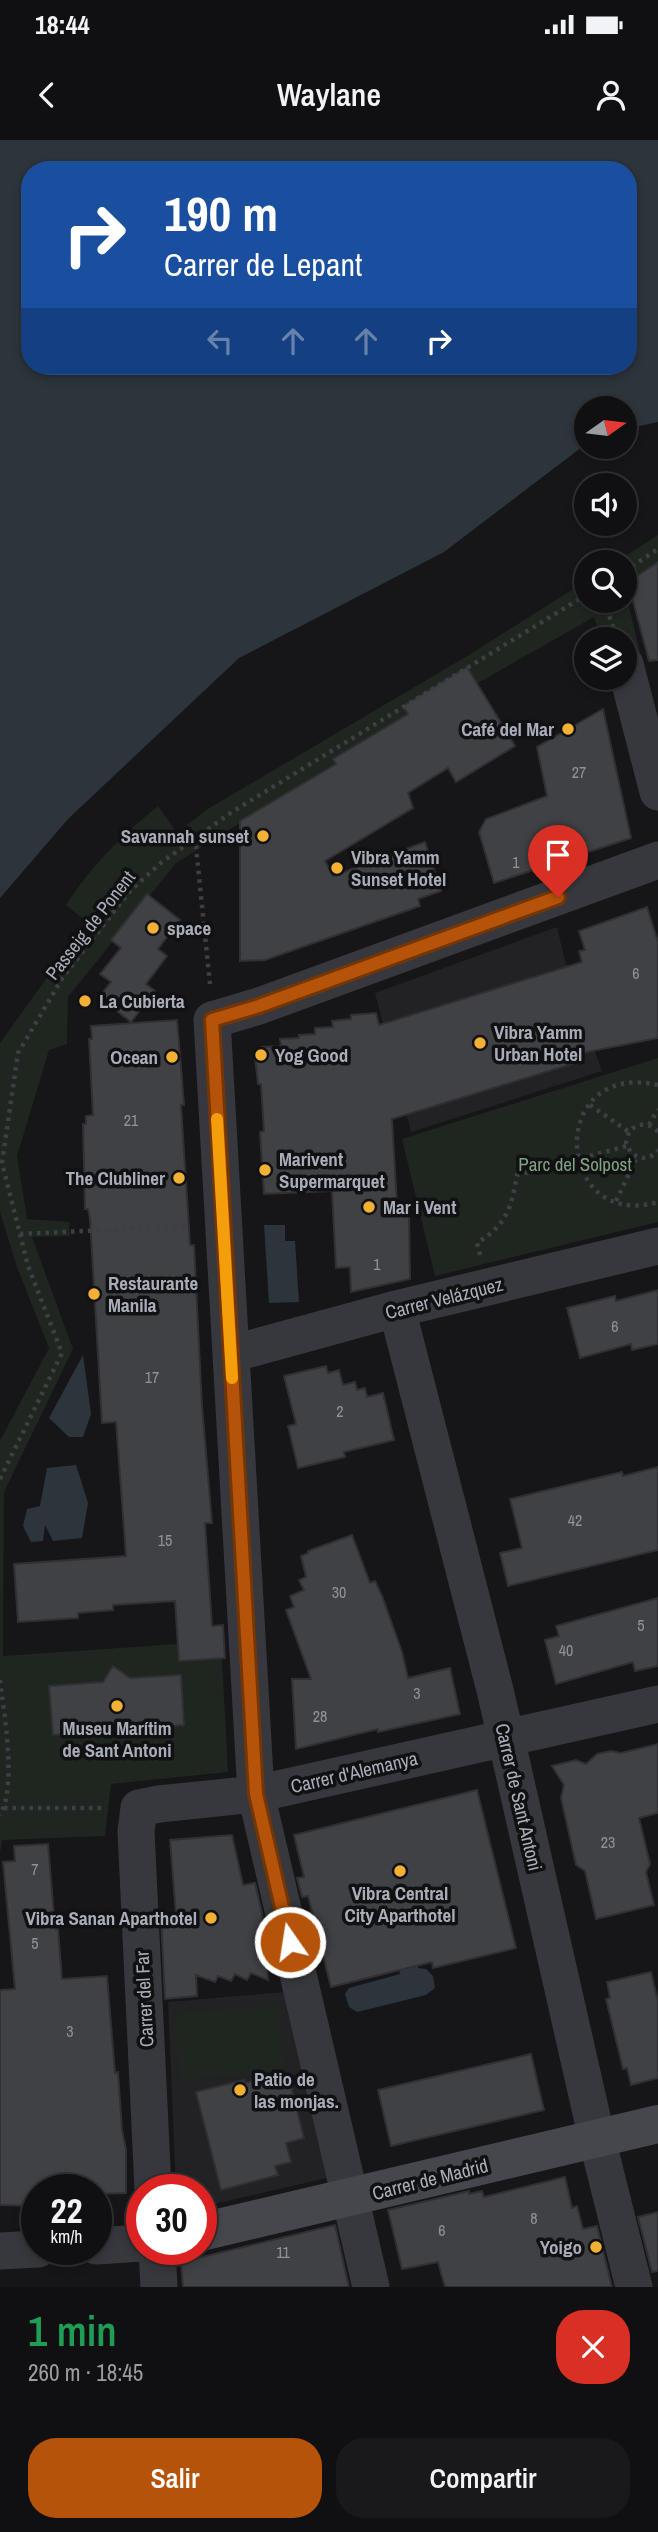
<!DOCTYPE html>
<html lang="es">
<head>
<meta charset="utf-8">
<style>
	body { margin:0; font-family:"Archivo Narrow",sans-serif; background:#19191b; color:#f1f3f6; height:100vh; display:flex; flex-direction:column; font-size:26px; white-space:nowrap }
	* { box-sizing:border-box; margin:0 }
	p { font-size:23px; color:#9c9d9f }
	.icon { flex:none; width:38px; height:38px; fill:none; stroke:currentColor; stroke-width:2; stroke-linecap:round; stroke-linejoin:round }
	.map { position:relative; height:2147px; overflow:hidden }
	.details { display:flex; flex-direction:column; background:#101012; flex:1 }
	.details>* { flex:none }
	.top-card { position:absolute; left:21px; top:21px; width:616px; height:214px; border-radius:28px; box-shadow:0 4px 10px #0003,0 0 0 2px #303032; background:#1a4fa0; color:#fff; overflow:hidden }
	.needle { width:46px; rotate:76deg }
	.buttons { position:absolute; left:574px; top:256px; display:grid; gap:14px }
	.buttons a { display:grid; place-items:center; width:63px; height:63px; border-radius:50%; background:#101012; box-shadow:0 4px 10px #0003,0 0 0 2px #303032; font-size:35px }
	.speed { position:absolute; left:21px; top:2034px; display:flex; gap:14px; font-size:35px; font-weight:700; text-align:center }
	.speed>* { display:grid; place-content:center; width:91px; height:91px; border-radius:50%; background:#101012; box-shadow:0 4px 10px #0003,0 0 0 2px #303032; line-height:1 }
	.speed small { font-size:18px; font-weight:400 }
	.speed .limit { border:10px solid #d22; background:#fff; color:#111 }
	.pin { position:absolute; display:grid; place-items:center; width:60px; height:60px; color:#fff; margin:-72px -30px; border-radius:50% 50% 50% 0; rotate:-45deg; box-shadow:0 0 7px #0007 }
	.pin .icon { rotate:45deg }
	.me { position:absolute; width:77px; margin:-38px; rotate:347deg; stroke-linejoin:round; filter:drop-shadow(0 0 5px #0008) }
	.turn { display:flex; align-items:center; gap:24px; height:147px; padding:0 28px; font-size:32px }
	.turn .icon { width:91px; height:91px; stroke-width:2.5 }
	.turn b { display:block; font-size:49px; line-height:60px }
	.lanes { display:flex; align-items:center; height:66px; padding:0 28px; background:#0003; justify-content:center; gap:35px; direction:ltr }
	.lanes .off { opacity:.35 }
	.round { display:grid; place-items:center; flex:none; width:74px; height:74px; border-radius:28px; background:#19191b }
	.headline { display:flex; align-items:center; justify-content:space-between; height:119px; padding:0 28px }
	h1 { font-size:42px; font-weight:600; line-height:52px; color:#1e9e55 }
	.cta { display:flex; gap:14px; margin-top:auto; padding:14px 28px }
	.cta a { flex:1; height:80px; border-radius:28px; background:#b45309; color:#fff; font-size:28px; font-weight:600; line-height:80px; text-align:center }
	.cta a+a { background:#19191b; color:#f1f3f6 }
	.status { display:flex; justify-content:space-between; align-items:center; height:49px; padding:0 35px; background:#101012; direction:ltr }
	.status svg { height:19px; fill:currentColor }
	header { display:flex; justify-content:space-between; align-items:center; height:91px; padding:0 28px; background:#101012; font-size:32px; font-weight:600 }
	.map>svg:first-child { display:block }
	.built { fill:#222225 }
	.green { fill:#1e261f }
	.water { fill:#2c353c; fill-rule:evenodd }
	.building { fill:#404145; stroke:#303034; stroke-width:2 }
	.lines { fill:none; stroke-linecap:round; stroke-linejoin:round }
	.path { stroke:#3d3f44; stroke-width:4.5; stroke-dasharray:3.5 5; stroke-linecap:butt }
	.street { stroke:#37383d; stroke-width:37 }
	.secondary { stroke:#45474d; stroke-width:38 }
	.route-casing { stroke:#753606; stroke-width:18 }
	.route { stroke:#b45309; stroke-width:12 }
	.slow { stroke:#f59e0b; stroke-width:12 }
	.poi-dot { fill:#f2b134; stroke:#111113; stroke-width:2.5 }
	.labels { text-anchor:middle; stroke-width:7; stroke-linejoin:round; paint-order:stroke }
	.number-label { font-size:16px; fill:#8e929b }
	.poi-label { font-size:19px; font-weight:bold; fill:#a8adb8; stroke:#111113; text-anchor:start }
	.street-label { font-size:19px; fill:#a8adb8; stroke:#111113 }
	.park-label { font-size:19px; fill:#7fa381; stroke:#111113 }
</style>
</head>
<body>
<div class="status"><b>18:44</b><svg viewBox="0 0 49 12"><path d="M0 12V9h3v3zM5 12V6h3v6zM10 12V3h3v9zM15 12V0h3v12zM26 1h20v11H26zM47 4h2v5h-2z"/></svg></div>
<header><svg class="icon" aria-label="back" viewBox="0 0 24 24"><path d="M15 5l-7 7 7 7"/></svg>Waylane<svg class="icon" aria-label="person" viewBox="0 0 24 24"><circle cx="12" cy="8" r="4"/><path d="M4 21q1-7 8-7t8 7"/></svg></header>
<div class="map">
<svg width="658" height="2147" viewBox="0 0 658 2147">
	<rect width="100%" height="100%" fill="#161618"/>
	<path class="built" d="M557,787L572,850L602,931L411,992L375,853Z
		M286,1852L327,2038L201,2067V2049H176L168,1862Z"/>
	<path class="green" d="M658,395V421L625,443V422H616Z
		M586,441V460H625V450L640,512L625,516V499H601L594,477L323,631L176,723L68,857L67,904L49,910L17,1016L27,1079L69,1082L70,1096L32,1097L73,1209L4,1352L3,1516L221,1501L228,1632L111,1644L105,1696L2,1700L0,1713V1301L49,1208L17,1127L0,1072V903L87,782L66,765C93,724 120,697 158,666L177,693L206,670L469,515Z
		M658,918V1082L435,1136L402,999Z
		M279,1865L284,1931L180,1940L174,1874Z"/>
	<path class="water" d="M0,0H658V282L625,289V268H586V304L444,412L239,518L68,679L0,758ZM30,30H628V226H30Z
		M264,1085H285V1101H295L299,1162L269,1163Z
		M83,1215L91,1274L83,1297H69L49,1278Z
		M76,1325L88,1363L82,1398L53,1401L45,1385L43,1401L31,1402L23,1386L27,1369L40,1366L47,1328Z
		M411,1799L418,1828L426,1829L433,1836L435,1848L426,1855L357,1872L349,1867L345,1854L349,1848L400,1834L393,1803Z"/>
	<path class="building" d="M658,422V520L649,521L628,442Z
		M467,527L515,606L456,642L448,628L408,653L413,668L325,721L333,736L425,702L441,751L418,759L420,766L265,820L240,821V681L336,624L333,619L408,574L403,566Z
		M603,569L631,698L494,743L479,692L486,679L547,656L537,607Z
		M147,754L180,780L158,809L167,816L146,844L155,851L131,882L99,857L111,842L100,834L121,808L111,800Z
		M647,767L658,802V898L572,915L575,923L392,979L397,1065H401V1074H409L410,1139L351,1152L350,1127L336,1128L332,1051L264,1054L260,992L264,991L261,944H258L255,918H258V912H262L261,907L281,906L280,899L299,898V895L315,894V888L333,887L332,881L351,879V875L376,873L379,885L582,822L579,811L585,810L579,791Z
		M177,880L182,939L184,965H181L190,1105H194L202,1266L212,1383H205L212,1486L223,1485L225,1518L179,1521L175,1461L113,1465V1470L78,1473V1478L18,1482L14,1424L126,1416L116,1282L102,1283L90,1079L88,1069H85L83,984H86V976L93,975L89,899H92L91,886Z
		M658,1150V1204L632,1210L631,1204L580,1218L567,1168L615,1156L616,1161Z
		M326,1226L328,1233L339,1230L343,1245L355,1242L357,1250L365,1248L367,1257L383,1253L394,1300L344,1312L345,1317L298,1328L288,1286L296,1284L284,1236Z
		M658,1327V1410L508,1446L500,1413L522,1408L510,1359L622,1332L623,1336Z
		M352,1395L370,1443L375,1441L382,1456L402,1512L408,1538L450,1528L460,1574L378,1592V1589L296,1609L292,1539H311L286,1470L294,1467L290,1456L304,1450L299,1440L306,1437L301,1416L308,1413V1411Z
		M658,1458V1526L635,1531L633,1522L556,1544L545,1500L559,1496L556,1486Z
		M113,1526L130,1538L181,1535L184,1585L53,1595L49,1546L103,1542Z
		M658,1604V1673L639,1678L650,1724L646,1732L654,1765L596,1779L585,1731L576,1725L561,1658L564,1645L552,1626L576,1620L586,1624L597,1614L611,1611L621,1613Z
		M477,1650L516,1808L433,1828L432,1822L331,1847L308,1756L302,1757L297,1738L304,1737L294,1695Z
		M232,1695L243,1745L255,1743L262,1773L268,1840L251,1833L247,1840L235,1834L231,1841L218,1836L215,1842L196,1835L197,1856L165,1859L161,1777L176,1775L170,1700Z
		M48,1704L55,1789H58L62,1839L107,1836L115,1933L118,1932L122,1990L126,2009V2053L96,2054V2049H37V2066L0,2065V1850L15,1849L3,1722L15,1721L14,1706Z
		M651,1832L658,1861V1938L631,1945L627,1928L623,1929L606,1859L610,1858L607,1842Z
		M531,1914L544,1970L391,2006L378,1950Z
		M267,1937L269,1943L289,1938L304,1998L286,2003L291,2022L275,2026L278,2035L221,2050L196,1952L244,1940L245,1943Z
		M565,2037L572,2068L577,2066L583,2089L597,2086L612,2147H445L438,2122L402,2129L388,2070L469,2051V2054L482,2051L484,2057Z
		M658,2072V2131L652,2132L638,2077Z
		M335,2085L349,2147H183L181,2122Z"/>
	<g class="lines">
		<path class="path" d="M586,426V427
			M625,431L658,409
			M604,460L615,493
			M195,697L210,844
			M658,945C545,920 555,1092 658,1062
			M590,965L629,992
			M649,985L658,969
			M658,992C649,982 638,982 629,992L626,1003L631,1013C641,1020 650,1020 658,1010
			M616,1061L637,1017
			M20,1094L190,1086
			M480,1115L477,1103C507,1084 511,1069 517,1035L627,1006
			M0,1339L62,1213L28,1126L2,1023L18,913L63,837L130,751L162,722L232,672L586,455
			M0,1540C4,1573 17,1647 0,1675
			M4,1668H106"/>
		<path class="street" d="M625,524L658,652
			M397,1169L496,1554L597,1999L634,2147
			M231,1214L392,1170L658,1106
			M153,2049L136,1691L139,1668L159,1664L256,1654L658,1564
			M96,2106L142,2103
			M157,2109L159,2147
			M0,2111L38,2109
			M371,2147L256,1654L212,880L259,866L658,720"/>
		<path class="secondary" d="M201,2092L658,1984"/>
	</g>
	<g class="lines">
		<g class="route-casing">
			<path id="route" d="M290,1802L256,1654L212,880L259,866L558,757"/>
		</g>
		<use href="#route" class="route"/>
		<path class="slow" d="M217,979L232,1238"/>
	</g>
	<g class="poi-dot">
		<circle cx="568" cy="589" r="7"/>
		<circle cx="263" cy="696" r="7"/>
		<circle cx="337" cy="728" r="7"/>
		<circle cx="153" cy="788" r="7"/>
		<circle cx="85" cy="861" r="7"/>
		<circle cx="480" cy="903" r="7"/>
		<circle cx="261" cy="915" r="7"/>
		<circle cx="172" cy="917" r="7"/>
		<circle cx="265" cy="1030" r="7"/>
		<circle cx="179" cy="1038" r="7"/>
		<circle cx="369" cy="1067" r="7"/>
		<circle cx="94" cy="1154" r="7"/>
		<circle cx="117" cy="1566" r="7"/>
		<circle cx="400" cy="1731" r="7"/>
		<circle cx="211" cy="1778" r="7"/>
		<circle cx="240" cy="1950" r="7"/>
		<circle cx="596" cy="2107" r="7"/>
	</g>
	<g class="labels">
		<g class="number-label">
			<text x="579" y="638">27</text>
			<text x="516" y="728">1</text>
			<text x="636" y="839">6</text>
			<text x="131" y="986">21</text>
			<text x="377" y="1130">1</text>
			<text x="615" y="1192">6</text>
			<text x="152" y="1243">17</text>
			<text x="340" y="1277">2</text>
			<text x="575" y="1386">42</text>
			<text x="165" y="1406">15</text>
			<text x="339" y="1458">30</text>
			<text x="641" y="1491">5</text>
			<text x="566" y="1516">40</text>
			<text x="417" y="1559">3</text>
			<text x="320" y="1582">28</text>
			<text x="608" y="1708">23</text>
			<text x="35" y="1735">7</text>
			<text x="35" y="1809">5</text>
			<text x="70" y="1897">3</text>
			<text x="534" y="2084">8</text>
			<text x="442" y="2096">6</text>
			<text x="283" y="2118">11</text>
		</g>
		<g class="poi-label">
			<text x="554" y="596" text-anchor="end">Café del Mar</text>
			<text x="249" y="703" text-anchor="end">Savannah sunset</text>
			<text x="351" y="724">Vibra Yamm<tspan x="351" dy="22">Sunset Hotel</tspan></text>
			<text x="167" y="795">space</text>
			<text x="99" y="868">La Cubierta</text>
			<text x="494" y="899">Vibra Yamm<tspan x="494" dy="22">Urban Hotel</tspan></text>
			<text x="275" y="922">Yog Good</text>
			<text x="158" y="924" text-anchor="end">Ocean</text>
			<text x="279" y="1026">Marivent<tspan x="279" dy="22">Supermarquet</tspan></text>
			<text x="165" y="1045" text-anchor="end">The Clubliner</text>
			<text x="383" y="1074">Mar i Vent</text>
			<text x="108" y="1150">Restaurante<tspan x="108" dy="22">Manila</tspan></text>
			<text x="117" y="1595" text-anchor="middle">Museu Marítim<tspan x="117" dy="22">de Sant Antoni</tspan></text>
			<text x="400" y="1760" text-anchor="middle">Vibra Central<tspan x="400" dy="22">City Aparthotel</tspan></text>
			<text x="197" y="1785" text-anchor="end">Vibra Sanan Aparthotel</text>
			<text x="254" y="1946">Patio de<tspan x="254" dy="22">las monjas.</tspan></text>
			<text x="582" y="2114" text-anchor="end">Yoigo</text>
		</g>
		<g class="street-label">
			<text transform="translate(90 785) rotate(-52)" y="7">Passeig de Ponent</text>
			<text transform="translate(444 1158) rotate(-14)" y="7">Carrer Velázquez</text>
			<text transform="translate(354 1632) rotate(-13)" y="7">Carrer d'Alemanya</text>
			<text transform="translate(519 1657) rotate(77)" y="7">Carrer de Sant Antoni</text>
			<text transform="translate(144 1859) rotate(-93)" y="7">Carrer del Far</text>
			<text transform="translate(430 2039) rotate(-14)" y="7">Carrer de Madrid</text>
		</g>
		<g class="park-label">
			<text x="575" y="1031">Parc del Solpost</text>
		</g>
	</g>
</svg>
<div class="buttons">
<a><svg class="needle" viewBox="-14 -14 28 28"><path d="M0-13l5 13h-10z" fill="#e53935"/><path d="M0 13l5-13h-10z" fill="#9c9d9f"/></svg></a>
<a><svg class="icon" aria-label="sound" viewBox="0 0 24 24"><path d="M4 9h4l5-4v14l-5-4H4zM17 9q2 3 0 6"/></svg></a>
<a><svg class="icon" aria-label="search" viewBox="0 0 24 24"><circle cx="10" cy="10" r="6"/><path d="M15 15l6 6"/></svg></a>
<a><svg class="icon" aria-label="layers" viewBox="0 0 24 24"><path d="M12 4l9 5-9 5-9-5zM3 14l9 5 9-5"/></svg></a>
</div>
<div class="speed"><div>22<small>km/h</small></div><div class="limit">30</div></div>
<div class="pin" style="left:558px;top:757px;background:#d93025"><svg class="icon" aria-label="arrive" viewBox="0 0 24 24"><path d="M6 21V4h12l-3 4 3 4H6"/></svg></div>
<svg class="me" style="left:290px;top:1802px" viewBox="-20 -20 40 40"><circle r="17" fill="#b45309" stroke="#fff" stroke-width="3"/><path d="M0-11L8 9 0 5-8 9z" fill="#fff"/></svg>
<div class="top-card">
<div class="turn"><svg class="icon" aria-label="right" viewBox="0 0 24 24"><path d="M7 20v-9h11M14 6l5 5-5 5"/></svg><div><b>190 m</b>Carrer de Lepant</div></div>
<div class="lanes"><svg class="icon off" aria-label="left" viewBox="0 0 24 24"><path d="M17 20v-9H6M10 6l-5 5 5 5"/></svg><svg class="icon off" aria-label="ahead" viewBox="0 0 24 24"><path d="M12 20V5M6 11l6-6 6 6"/></svg><svg class="icon off" aria-label="ahead" viewBox="0 0 24 24"><path d="M12 20V5M6 11l6-6 6 6"/></svg><svg class="icon" aria-label="right" viewBox="0 0 24 24"><path d="M7 20v-9h11M14 6l5 5-5 5"/></svg></div>
</div>
</div>
<section class="details">
<div class="headline"><div><h1>1 min</h1><p>260 m · 18:45</p></div><a class="round" style="background:#d93025;color:#fff"><svg class="icon" aria-label="close" viewBox="0 0 24 24"><path d="M6 6l12 12M18 6L6 18"/></svg></a></div>
<div class="cta"><a>Salir</a><a>Compartir</a></div>
</section>
</body>
</html>
